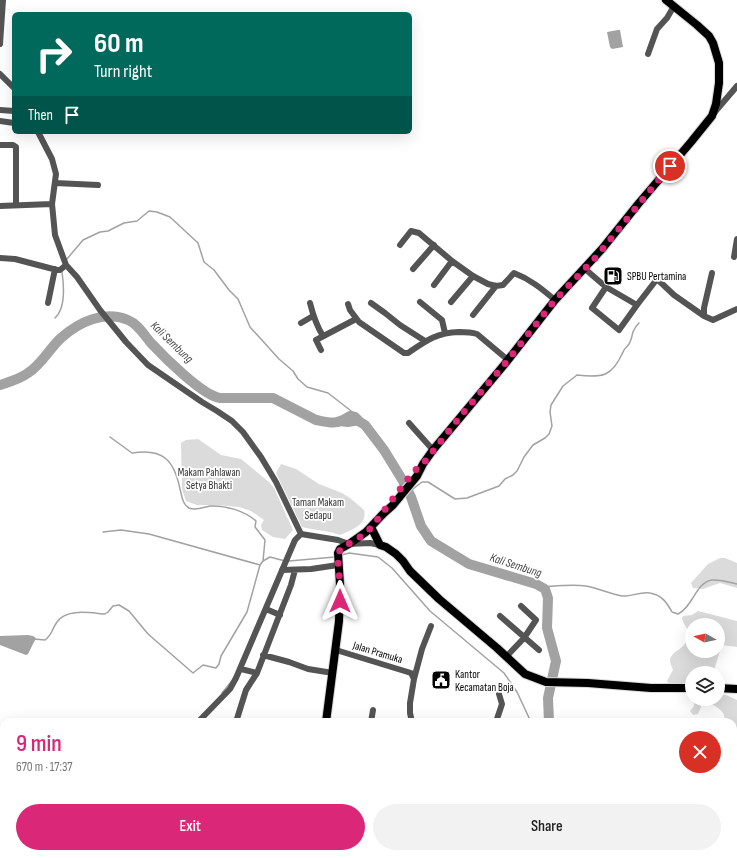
<!DOCTYPE html>
<html lang="en">
<head>
<meta charset="utf-8">
<style>
	body { margin:0; font-family:"Sofia Sans Condensed",sans-serif; background:#f2f2f2; color:#222; height:100vh; display:flex; flex-direction:column; font-size:15px; white-space:nowrap }
	* { box-sizing:border-box; margin:0 }
	p { font-size:13px; color:#767676 }
	.icon { flex:none; width:22px; height:22px; fill:none; stroke:currentColor; stroke-width:2; stroke-linecap:round; stroke-linejoin:round }
	.map { position:relative; flex:1; overflow:hidden }
	.sheet { position:absolute; left:0px; top:718px; width:737px; height:140px; display:flex; flex-direction:column; background:#fff; border-radius:12px 12px 0 0; box-shadow:0 4px 16px #0002 }
	.sheet>* { flex:none }
	.top-card { position:absolute; left:12px; top:12px; width:400px; height:122px; border-radius:6px; box-shadow:0 4px 16px #0002; background:#00695c; color:#fff; overflow:hidden }
	.needle { width:26px; rotate:278deg }
	.buttons { position:absolute; left:685px; top:618px; display:grid; gap:8px }
	.buttons a { display:grid; place-items:center; width:40px; height:40px; border-radius:50%; background:#fff; box-shadow:0 4px 16px #0002; font-size:20px }
	.pin { position:absolute; display:grid; place-items:center; width:34px; height:34px; color:#fff; margin:-17px; border:2px solid #fff; border-radius:50%; box-shadow:0 1px 4px #0007 }
	.me { position:absolute; width:44px; margin:-22px; rotate:0deg; stroke-linejoin:round; filter:drop-shadow(0 0 3px #0008) }
	.turn { display:flex; align-items:center; gap:14px; height:84px; padding:0 16px; font-size:18px }
	.turn .icon { width:52px; height:52px; stroke-width:2.5 }
	.turn b { display:block; font-size:28px; line-height:34px }
	.then { display:flex; align-items:center; height:38px; padding:0 16px; background:#0003; gap:8px; font-size:15px }
	.round { display:grid; place-items:center; flex:none; width:42px; height:42px; border-radius:21px; background:#f2f2f2 }
	.headline { display:flex; align-items:center; justify-content:space-between; height:68px; padding:0 16px }
	h1 { font-size:24px; font-weight:600; line-height:30px; color:#db2777 }
	.action { display:flex; gap:8px; margin-top:auto; padding:8px 16px }
	.action a { flex:1; height:46px; border-radius:24px; background:#db2777; color:#fff; font-size:16px; font-weight:600; line-height:46px; text-align:center }
	.action a+a { background:#f2f2f2; color:#222 }
	.map>svg:first-child { display:block }
	.green { fill:#dbdbdb; fill-rule:evenodd }
	.water { fill:#a2a2a2 }
	.lines { fill:none; stroke-linecap:round; stroke-linejoin:round }
	.stream { stroke:#a2a2a2; stroke-width:1.5 }
	.canal { stroke:#a2a2a2; stroke-width:6 }
	.river { stroke:#a2a2a2; stroke-width:10 }
	.major-casing { stroke:#dbdbdb; stroke-width:10 }
	.minor { stroke:#545454; stroke-width:6 }
	.major { stroke:#000; stroke-width:8 }
	.route { stroke:#db2777; stroke-width:7; stroke-dasharray:0 12.6 }
	.labels { text-anchor:middle; stroke-width:3.5; stroke-linejoin:round; paint-order:stroke }
	.poi-label { font-size:11px; fill:#000; stroke:#fff; text-anchor:start }
	.park-label { font-size:11px; fill:#323232; stroke:#fff }
	.street-label { font-size:11px; fill:#000; stroke:#fff }
	.water-label { font-size:12px; font-style:italic; fill:#434343; stroke:#fff }
</style>
</head>
<body>
<div class="map">
<svg width="737" height="858" viewBox="0 0 737 858">
	<rect width="100%" height="100%" fill="#fff"/>
	<path class="green" d="M198,439L221,455L241,459L269,482L274,488L293,530L285,539L273,537L262,530L261,525L264,520L251,511L239,507L217,505H197L186,501L182,489L181,443L186,440Z
		M281,464L296,469L319,484L342,493L350,498L364,510C368,525 351,530 340,535C331,531 313,530 302,527L276,473Z
		M720,558H725L737,563V588L720,583L703,589L693,588L691,583L708,564Z
		M698,611L737,621V647L722,645L713,673H692V685L669,684L667,681L673,670C672,666 670,664 670,660C671,651 684,650 687,639L690,636C689,629 683,625 682,618L683,616L692,615ZM692,625H718V651H692Z
		M718,695H726L737,700V740L733,737V722H726C725,719 724,715 723,713C719,707 709,702 703,702L698,714L693,715L690,711L694,706V699H718Z"/>
	<path class="water" d="M618,30H620L623,47L612,49L610,47L607,32Z
		M28,635L33,636L36,638L28,654L26,655L0,645V636Z"/>
	<g class="lines">
		<path class="stream" d="M67,259L83,240L100,232L108,231L124,223L137,221L149,211L157,212L170,217L198,243L204,262L214,270L229,290L238,299L250,327L279,359L293,371L298,379L307,387L328,393L355,414V417
			M55,318C66,308 64,286 62,272
			M110,437L132,453C163,448 174,460 180,489C182,496 182,504 189,508C196,511 204,507 210,506C225,505 245,511 256,521L255,527L265,540L263,561
			M409,492L422,482H428L455,499L467,498L499,486L505,479L513,475L517,471L524,457L533,445L545,438L549,434L552,426L550,412L551,405L563,386L577,375C602,378 612,377 623,352C624,348 629,346 630,342C634,334 630,332 639,323
			M103,532L121,530L149,534L260,565
			M342,555L349,553L378,557L392,568L430,611L504,673L517,692L531,722
			M289,561L335,557
			M542,587C557,586 572,584 586,586C598,588 610,594 622,596C631,597 641,591 650,593C662,595 667,603 672,612L678,614C693,607 696,582 712,580C720,579 730,583 737,584
			M34,639L45,640C52,635 52,629 57,622C66,608 91,613 105,614L108,612L113,606L119,605L129,611L148,634L193,673L203,665L216,668L219,664L221,656L247,612L260,565L263,561L270,557L285,561
			M222,693L231,682
			M686,854L688,858"/>
		<path class="canal" d="M339,423L348,424L360,422"/>
		<path class="river" d="M0,385C9,382 20,379 28,373C42,364 49,349 61,338C79,322 104,310 128,320C138,324 144,335 151,343C163,356 203,396 220,398H273L316,420C332,423 336,425 350,416L355,417L360,422L365,425L384,450L403,481L411,497L421,526L431,541L469,564L536,584L545,589L548,598L547,628L556,661L548,698L549,722"/>
		<g class="major-casing">
			<path id="major" d="M371,527L380,545L386,547L396,554L403,561L410,571L439,599L497,648L525,674L546,682L588,683L651,688H692
				M718,688L737,689
				M326,722L339,621L340,584L338,553L340,549L349,544L366,532L383,514L393,505L417,476L423,464L433,450L504,365L555,300L602,249L639,203L691,142L712,116L716,104L719,83V63L713,43L709,36L697,25L666,0
				M309,858V854"/>
		</g>
		<path class="minor" d="M0,44L3,0
			M648,54L657,29L667,18L674,6
			M0,74L14,88
			M0,110L14,111
			M714,113L737,86
			M0,121L14,123
			M38,132L52,159L56,174L52,204L53,214L55,235L66,265L77,277L100,310L126,342L148,365L202,402L217,411L232,421L243,432L261,457L276,482L301,534
			M0,145H13L16,147V205
			M55,183L98,185
			M0,206L52,204
			M400,245L411,231L419,233L452,261L473,276L488,284L496,286L503,285L514,273C530,279 542,289 555,300
			M734,257L737,239
			M0,258L15,259L57,270H60L66,265
			M413,269L434,245
			M585,269L606,287L637,305L657,279L674,295L704,316V308L712,273
			M434,285L452,261
			M606,287L592,308L619,330L637,305
			M420,302L442,320L445,333
			M451,302L473,276
			M48,303L55,269
			M310,303C313,315 316,325 323,336
			M371,303L385,313L400,325L425,341
			M348,304L350,310L359,322L404,353H408C427,340 436,333 459,332C466,332 471,332 477,334L508,360
			M473,315L496,286
			M704,316L713,320L737,309
			M301,323L313,316
			M321,350L316,340L356,319
			M409,423L433,450
			M282,570L311,569L338,565
			M266,609L280,615
			M500,616L539,650
			M336,650L411,673L414,679L410,703V713L412,722
			M263,655L289,662L308,669L333,673
			M506,657L524,638L536,620L521,606
			M241,669L257,673L291,585L295,570
			M414,679L422,649L431,626
			M198,722L230,689L236,678L295,540L301,534L338,540L349,544L370,543L380,545
			M236,722L246,690L257,673
			M371,722L373,710
			M496,722L502,704L499,694
			M352,854L397,858
			M482,854V858
			M532,854V858
			M579,854L581,858
			M158,858V854
			M206,858L207,854
			M425,858V854"/>
		<use href="#major" class="major"/>
	</g>
	<g class="lines">
		<path class="route" d="M340,601V584L338,564L340,549L359,538L371,528L413,472L423,464L463,413L504,365L555,300L596,257L670,166"/>
	</g>
	<defs>
		<g id="fuel-square" transform="scale(1)"><rect x="-9" y="-9" width="18" height="18" rx="4" fill="#000" stroke="#fff"/><path d="M-5.5-6h7V0h2V4h1.3V-2.5L3-4.5l.8-.8L6-3V5H2.5V1h-1V6h-7ZM-4.2-4.7v3.2H.2V-4.7Z" fill="#fff"/></g>
		<g id="civic-square" transform="scale(1)"><rect x="-9" y="-9" width="18" height="18" rx="4" fill="#000" stroke="#fff"/><path d="M-.6-6.5H3V-4.5H.6V-3L4-1V1h2V6H-6V1h2V-1L-.6-3ZM-1.2 2.5V6h2.4V2.5Z" fill="#fff"/></g>
	</defs>
	<g fill-rule="evenodd">
		<use href="#fuel-square" x="613" y="276"/>
		<use href="#civic-square" x="441" y="680"/>
	</g>
	<g class="labels">
		<g class="poi-label">
			<text x="627" y="280">SPBU Pertamina</text>
			<text x="455" y="678">Kantor<tspan x="455" dy="13">Kecamatan Boja</tspan></text>
		</g>
		<g class="park-label">
			<text x="209" y="476">Makam Pahlawan<tspan x="209" dy="13">Setya Bhakti</tspan></text>
			<text x="318" y="506">Taman Makam<tspan x="318" dy="13">Sedapu</tspan></text>
		</g>
		<g class="street-label">
			<text transform="translate(378 652) rotate(17)" y="4">Jalan Pramuka</text>
		</g>
		<g class="water-label">
			<text transform="translate(172 342) rotate(44)" y="4">Kali Sembung</text>
			<text transform="translate(516 565) rotate(18)" y="4">Kali Sembung</text>
		</g>
	</g>
</svg>
<div class="buttons">
<a><svg class="needle" viewBox="-14 -14 28 28"><path d="M0-13l5 13h-10z" fill="#e53935"/><path d="M0 13l5-13h-10z" fill="#767676"/></svg></a>
<a><svg class="icon" aria-label="layers" viewBox="0 0 24 24"><path d="M12 4l9 5-9 5-9-5zM3 14l9 5 9-5"/></svg></a>
</div>
<div class="pin" style="left:670px;top:166px;background:#d93025"><svg class="icon" aria-label="arrive" viewBox="0 0 24 24"><path d="M6 21V4h12l-3 4 3 4H6"/></svg></div>
<svg class="me" style="left:340px;top:601px" viewBox="-20 -20 40 40"><path d="M0-17L14 15 0 8-14 15z" fill="#db2777" stroke="#fff" stroke-width="4"/></svg>
<div class="top-card">
<div class="turn"><svg class="icon" aria-label="right" viewBox="0 0 24 24"><path d="M7 20v-9h11M14 6l5 5-5 5"/></svg><div><b>60 m</b>Turn right</div></div>
<div class="then">Then<svg class="icon" aria-label="arrive" viewBox="0 0 24 24"><path d="M6 21V4h12l-3 4 3 4H6"/></svg></div>
</div>
<section class="sheet">
<div class="headline"><div><h1>9 min</h1><p>670 m · 17:37</p></div><a class="round" style="background:#d93025;color:#fff"><svg class="icon" aria-label="close" viewBox="0 0 24 24"><path d="M6 6l12 12M18 6L6 18"/></svg></a></div>
<div class="action"><a>Exit</a><a>Share</a></div>
</section>
</div>
</body>
</html>
